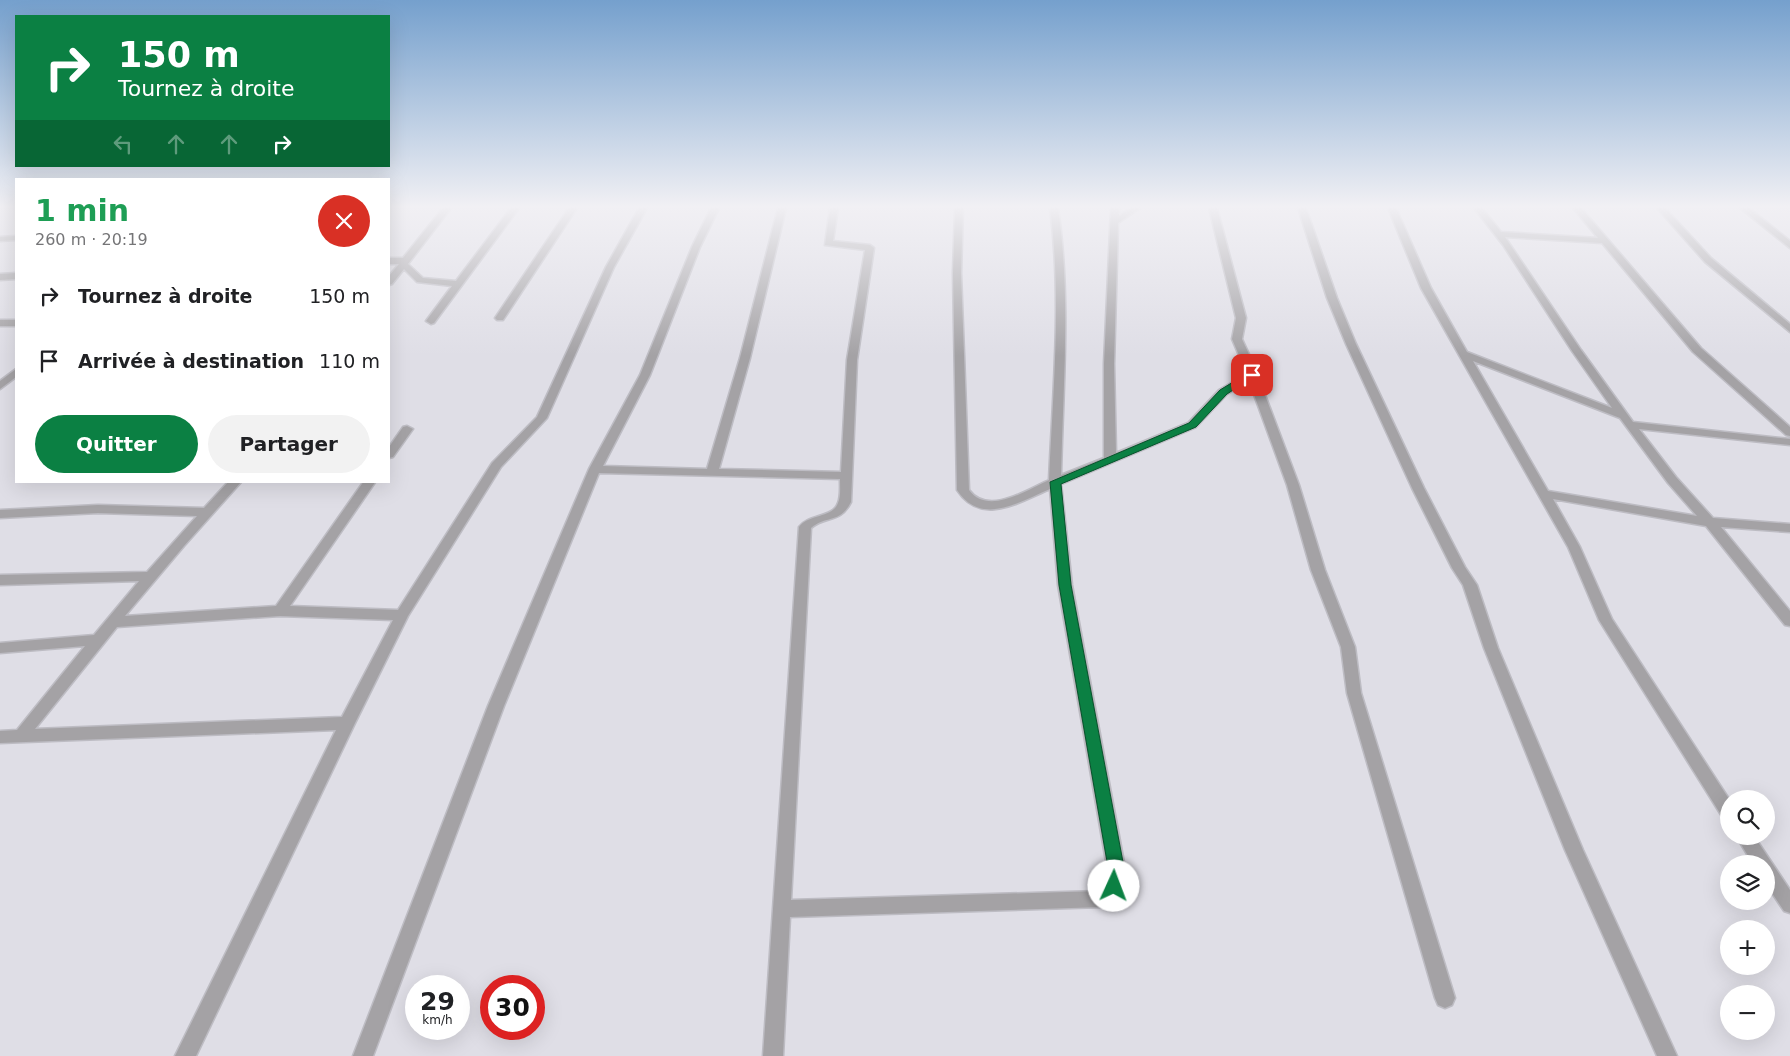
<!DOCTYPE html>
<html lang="fr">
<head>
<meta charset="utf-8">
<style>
	body { margin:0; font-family:"DejaVu Sans",sans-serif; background:#f2f2f2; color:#202124; height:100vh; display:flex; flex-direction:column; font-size:19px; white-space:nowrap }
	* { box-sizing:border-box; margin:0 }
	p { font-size:16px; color:#757577 }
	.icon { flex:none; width:28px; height:28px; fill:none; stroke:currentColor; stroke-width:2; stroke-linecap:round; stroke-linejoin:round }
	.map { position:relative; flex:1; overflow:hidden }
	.panel { position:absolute; left:15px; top:178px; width:375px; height:305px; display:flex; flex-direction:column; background:#fff; border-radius:0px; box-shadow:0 5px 20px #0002 }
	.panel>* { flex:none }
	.guide { position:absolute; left:15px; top:15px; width:375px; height:152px; border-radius:0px; box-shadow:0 5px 20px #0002; background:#0b8043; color:#fff; overflow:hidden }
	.controls { position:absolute; left:1720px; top:790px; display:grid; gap:10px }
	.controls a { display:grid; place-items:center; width:55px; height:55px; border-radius:50%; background:#fff; box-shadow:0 5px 20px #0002; font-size:25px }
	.speed { position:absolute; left:405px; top:975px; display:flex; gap:10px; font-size:25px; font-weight:700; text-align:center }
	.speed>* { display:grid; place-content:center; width:65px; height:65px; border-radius:50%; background:#fff; box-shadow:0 5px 20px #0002; line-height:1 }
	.speed small { font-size:12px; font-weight:400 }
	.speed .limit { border:8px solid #d22; background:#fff; color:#111 }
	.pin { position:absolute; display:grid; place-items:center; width:42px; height:42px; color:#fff; margin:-21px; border-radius:10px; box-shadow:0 2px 8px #0006 }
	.me { position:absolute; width:55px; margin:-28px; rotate:2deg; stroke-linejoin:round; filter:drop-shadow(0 0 4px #0008) }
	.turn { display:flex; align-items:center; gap:18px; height:105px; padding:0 20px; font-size:22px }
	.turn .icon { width:65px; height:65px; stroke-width:2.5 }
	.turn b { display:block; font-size:35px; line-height:42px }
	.lanes { display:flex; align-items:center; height:48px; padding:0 20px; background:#0003; justify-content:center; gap:25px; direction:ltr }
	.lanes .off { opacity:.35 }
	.round { display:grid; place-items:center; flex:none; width:52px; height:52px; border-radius:26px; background:#f2f2f2 }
	.headline { display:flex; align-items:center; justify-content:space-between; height:85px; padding:0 20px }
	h1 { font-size:30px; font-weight:600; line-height:38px; color:#1e9e55 }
	.cta { display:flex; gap:10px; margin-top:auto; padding:10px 20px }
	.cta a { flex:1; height:58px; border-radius:30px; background:#0b8043; color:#fff; font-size:20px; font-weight:600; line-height:58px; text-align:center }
	.cta a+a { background:#f2f2f2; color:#202124 }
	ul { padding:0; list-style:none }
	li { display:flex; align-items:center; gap:15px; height:65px; padding:0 20px }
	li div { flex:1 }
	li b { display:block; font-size:19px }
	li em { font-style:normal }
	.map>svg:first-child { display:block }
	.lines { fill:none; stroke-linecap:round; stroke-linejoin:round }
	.street-casing { stroke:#bdbcc3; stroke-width:3 }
	.street { fill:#a4a2a5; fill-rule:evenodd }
	.route { fill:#0b8043; stroke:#07532c }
</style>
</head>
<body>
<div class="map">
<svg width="1790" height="1056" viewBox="0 0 1790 1056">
	<rect width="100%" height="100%" fill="#dfdee6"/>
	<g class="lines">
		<g class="street-casing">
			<path id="street" d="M443,208H451L408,264L423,278L456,281L511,208H519L434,323L431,324L426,321L452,286L417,282L404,269L392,284L389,285V276L399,264H389V258H403Z
				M569,208H577L503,320H497L495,318Z
				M639,208H647L614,267L547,418L501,467L408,616L355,723L196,1056H175L336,730L0,743V731L17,730L85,646L0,653V643L94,635L139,581L0,585V575L147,572L197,516L98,513L0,518V510L98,505L204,508L229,481H242L184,546L125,616L276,606L364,481H376L290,606L398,610L492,463L537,417L606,267ZM280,616L393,620L342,717L35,729L117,627Z
				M711,208H719L700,247L650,375L603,466L707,469L740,358L778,208H786L750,358L719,469L841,472L847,360L865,250L825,245L830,208H838L833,241L870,245L874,248L857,360L851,502C840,524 826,515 811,528L791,900L1099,891L1106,883L1108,873L1058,585L1050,489C1019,502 981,527 957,490L953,273L955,208H963L961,273L969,490C988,516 1027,490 1049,480C1053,390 1062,298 1050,208H1058C1071,296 1063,386 1061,475L1104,458V364L1111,208H1119V216L1131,208H1140L1118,223L1114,364L1116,453L1188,423L1219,390L1247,374L1232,339L1236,318L1209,208H1217L1246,318L1242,339L1253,363L1299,485L1325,570L1355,647L1361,693L1455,998L1452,1005L1445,1008L1438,1005L1435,998L1347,693L1341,647L1311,570L1287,485L1249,381L1227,394L1196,427L1061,484L1072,585L1126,873C1123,888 1118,901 1103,907L790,917L783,1056H763L799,527C808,514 833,518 838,503C841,496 840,487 840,479L599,473L504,706L373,1056H353L488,706L589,469L640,375L692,247Z
				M1298,208H1306L1337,298L1356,344L1424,488L1465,567L1477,585L1498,648L1583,850L1677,1056H1657L1565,850L1484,648L1463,585L1452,568L1412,488L1346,344L1327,298Z
				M1388,208H1396L1431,288L1467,352L1612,408L1572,351L1503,245L1474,208H1482L1501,232L1598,238L1573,208H1581L1701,348L1790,427V436L1786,435L1693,352L1602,243L1505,237L1581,350L1633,422L1790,439V445L1639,429L1676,477L1713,518L1790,524V532L1721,527L1790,611V626L1785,625L1706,526L1553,499L1580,547L1612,619L1729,799V820L1723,818L1599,620L1568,547L1421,288ZM1473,361L1620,418L1668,483L1697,516L1548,491Z
				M1657,208H1665L1711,258L1790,324V332L1705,262Z
				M1740,208H1749L1790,241V248Z
				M16,236V240L0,241V237Z
				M16,273V279L0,280V274Z
				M0,320H16V326H0Z
				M16,369V377L0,389V381Z
				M407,426L413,429L393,457L389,458V447L403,427Z
				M1736,836H1754L1790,890V913L1784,911L1766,884V864H1753Z"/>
		</g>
		<use href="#street" class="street"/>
	</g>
	<linearGradient id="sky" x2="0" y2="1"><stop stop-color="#75a0cd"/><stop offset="0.58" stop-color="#f1f0f4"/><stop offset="1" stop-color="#f1f0f4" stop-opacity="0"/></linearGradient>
	<rect width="1790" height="356" fill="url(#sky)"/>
	<path class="route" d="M1248,373L1256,375L1227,394L1196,427L1061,484L1071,585L1125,873L1120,892L1114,894L1109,892L1106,886L1109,873L1059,585L1050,482L1189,423L1220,390Z"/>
</svg>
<div class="controls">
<a><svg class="icon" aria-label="search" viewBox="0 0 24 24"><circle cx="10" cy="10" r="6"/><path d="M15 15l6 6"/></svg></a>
<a><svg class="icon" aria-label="layers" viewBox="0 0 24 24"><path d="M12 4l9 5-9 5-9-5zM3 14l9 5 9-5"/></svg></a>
<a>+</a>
<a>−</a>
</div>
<div class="speed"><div>29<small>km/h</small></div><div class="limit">30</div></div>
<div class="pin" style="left:1252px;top:375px;background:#d93025"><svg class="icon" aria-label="arrive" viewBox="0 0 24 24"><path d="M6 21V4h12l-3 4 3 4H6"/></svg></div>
<svg class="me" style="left:1114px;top:886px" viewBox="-20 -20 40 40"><circle r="19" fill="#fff"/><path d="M0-13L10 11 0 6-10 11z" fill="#0b8043"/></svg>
<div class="guide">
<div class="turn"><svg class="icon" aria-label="right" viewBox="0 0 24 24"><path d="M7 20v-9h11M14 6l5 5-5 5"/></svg><div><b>150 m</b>Tournez à droite</div></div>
<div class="lanes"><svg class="icon off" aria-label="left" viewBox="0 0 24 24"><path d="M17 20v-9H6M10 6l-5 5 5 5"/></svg><svg class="icon off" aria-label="ahead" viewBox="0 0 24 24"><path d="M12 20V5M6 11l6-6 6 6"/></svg><svg class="icon off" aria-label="ahead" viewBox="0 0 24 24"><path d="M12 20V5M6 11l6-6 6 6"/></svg><svg class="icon" aria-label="right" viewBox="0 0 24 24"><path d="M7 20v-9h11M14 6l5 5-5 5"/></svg></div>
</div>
<section class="panel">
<div class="headline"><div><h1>1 min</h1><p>260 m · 20:19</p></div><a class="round" style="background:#d93025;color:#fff"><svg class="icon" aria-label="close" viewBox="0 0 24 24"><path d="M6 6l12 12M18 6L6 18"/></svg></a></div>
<ul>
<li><svg class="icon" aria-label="right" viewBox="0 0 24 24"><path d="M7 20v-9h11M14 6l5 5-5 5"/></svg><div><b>Tournez à droite</b></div><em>150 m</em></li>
<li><svg class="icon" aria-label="arrive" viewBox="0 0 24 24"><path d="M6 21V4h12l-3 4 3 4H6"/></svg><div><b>Arrivée à destination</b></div><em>110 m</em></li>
</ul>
<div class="cta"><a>Quitter</a><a>Partager</a></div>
</section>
</div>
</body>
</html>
